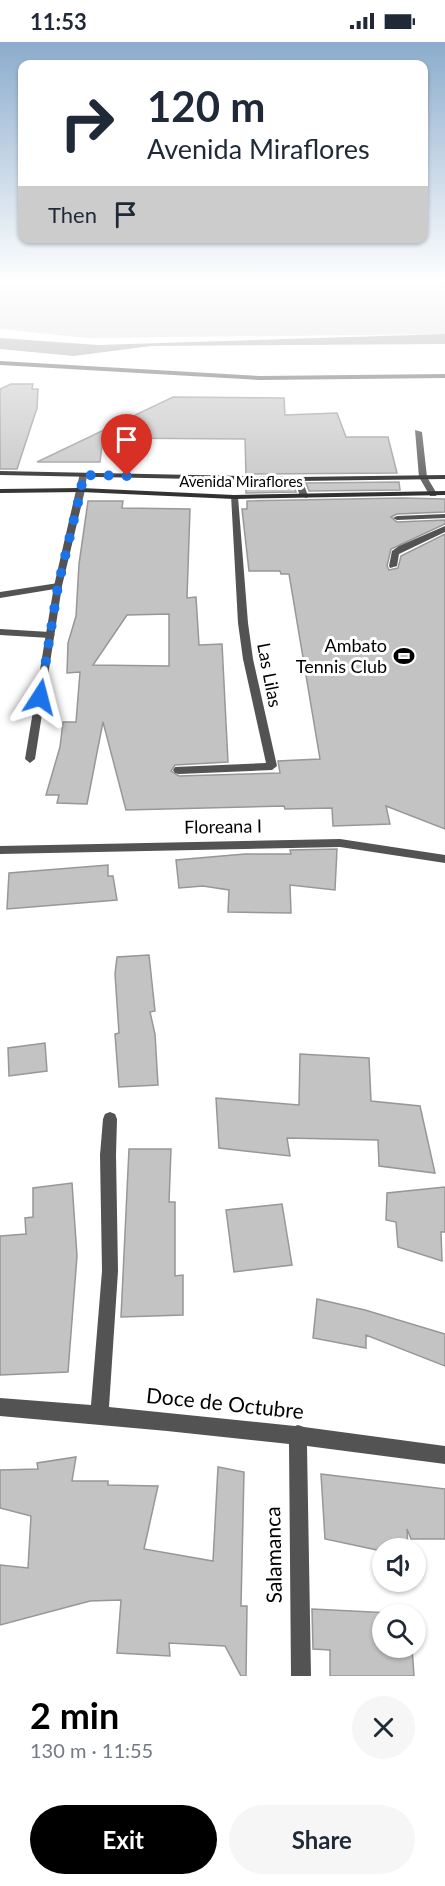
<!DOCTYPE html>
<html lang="en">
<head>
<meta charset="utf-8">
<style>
	body { margin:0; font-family:Lato,sans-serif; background:#f6f6f7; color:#1f2937; height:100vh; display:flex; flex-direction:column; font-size:22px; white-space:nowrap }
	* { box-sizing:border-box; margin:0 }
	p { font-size:20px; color:#747a83 }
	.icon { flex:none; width:33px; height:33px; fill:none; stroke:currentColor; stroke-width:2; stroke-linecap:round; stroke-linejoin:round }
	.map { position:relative; height:1634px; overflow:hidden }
	.sheet { display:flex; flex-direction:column; background:#fff; flex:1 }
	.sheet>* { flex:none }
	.banner { position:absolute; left:18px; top:18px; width:410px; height:183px; border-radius:12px; box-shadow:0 2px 4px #0004; background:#fff; color:#1f2937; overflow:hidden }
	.fabs { position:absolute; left:372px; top:1496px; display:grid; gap:12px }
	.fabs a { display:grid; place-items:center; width:54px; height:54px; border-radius:50%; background:#fff; box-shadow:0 2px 4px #0004; font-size:30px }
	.pin { position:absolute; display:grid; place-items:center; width:51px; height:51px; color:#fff; margin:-62px -26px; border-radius:50% 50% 50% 0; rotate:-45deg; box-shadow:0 0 6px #0007 }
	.pin .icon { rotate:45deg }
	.me { position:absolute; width:66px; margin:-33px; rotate:9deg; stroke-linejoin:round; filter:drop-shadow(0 0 4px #0008) }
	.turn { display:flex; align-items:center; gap:21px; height:126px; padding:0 30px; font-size:27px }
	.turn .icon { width:78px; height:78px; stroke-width:2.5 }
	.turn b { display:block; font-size:42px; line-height:51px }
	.then { display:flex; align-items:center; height:57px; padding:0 30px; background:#0003; gap:12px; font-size:22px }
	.round { display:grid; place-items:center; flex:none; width:63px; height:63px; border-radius:32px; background:#f6f6f7 }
	.overview { display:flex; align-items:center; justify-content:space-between; height:102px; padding:0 30px }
	h1 { font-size:36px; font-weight:700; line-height:45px; color:#000 }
	.primary-button { display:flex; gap:12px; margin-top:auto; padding:12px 30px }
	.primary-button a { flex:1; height:69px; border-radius:36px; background:#000; color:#fff; font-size:24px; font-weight:700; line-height:69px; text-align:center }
	.primary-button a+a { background:#f6f6f7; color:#1f2937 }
	.status { display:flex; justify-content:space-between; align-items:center; height:42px; padding:0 30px; background:#fff; direction:ltr }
	.status svg { height:16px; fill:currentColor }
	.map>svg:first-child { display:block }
	.green { fill:#dadada }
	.water { fill:#a1a1a1 }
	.building { fill:#c3c3c3; stroke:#979797; stroke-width:1.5; fill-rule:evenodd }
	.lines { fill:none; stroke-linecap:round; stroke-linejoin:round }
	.service { fill:#535353; fill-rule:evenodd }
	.minor { fill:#535353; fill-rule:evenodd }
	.tertiary { fill:#535353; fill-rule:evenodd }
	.secondary { fill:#202020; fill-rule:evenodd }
	.route { stroke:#1a73e8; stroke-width:10; stroke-dasharray:0 18 }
	.labels { text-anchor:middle; stroke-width:6; stroke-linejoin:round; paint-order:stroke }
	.far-street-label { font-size:15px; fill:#000; stroke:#fff }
	.poi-label { font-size:18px; fill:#000; stroke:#fff; text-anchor:end }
	.street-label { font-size:18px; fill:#000; stroke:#fff }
	.near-street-label { font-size:21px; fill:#000; stroke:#fff }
</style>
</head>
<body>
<div class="status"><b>11:53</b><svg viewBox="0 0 49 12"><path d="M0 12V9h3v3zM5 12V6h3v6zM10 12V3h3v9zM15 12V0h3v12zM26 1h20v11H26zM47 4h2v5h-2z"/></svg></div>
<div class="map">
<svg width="445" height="1634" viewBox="0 0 445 1634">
	<rect width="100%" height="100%" fill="#fff"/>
	<path class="green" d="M0,242H445V292L87,296L0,287Z"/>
	<path class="water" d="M445,292V302L151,304L74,314L0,307V296L98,303Z"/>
	<path class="building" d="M11,342H33L32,347H38L37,366L17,427H0V347Z
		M173,355L284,356L285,373L337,371L346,395H388L397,431L246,432L245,397L103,396L100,420H37Z
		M246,440L293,441L296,450L246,451Z
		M399,440L400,448L309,449L306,441Z
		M402,456L445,457V470L397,472L391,475L397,480L445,478V482L391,507L387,524L389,528L398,526L401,514L445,492V787L386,764L390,782L333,784L332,766L285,767L284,764L126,768L103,680L87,762L57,761L59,753H46L60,705L63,680H76L80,630L67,631L68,601L76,574L79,522L88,459H123L122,466L190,467L187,556L196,555L199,603L222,602L228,720L175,723L171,729L179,734L280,731L278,719L320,717L289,532H281L280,529H249L242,467H247V459ZM169,572V624L93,623L127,573Z
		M337,807L335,848L290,843L291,871L228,870L229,848L203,844L179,846L176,818L245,812H291L290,808Z
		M108,823V834H113L117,858L7,867L9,831Z
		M149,913L155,969L150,970L155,992L158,1043L119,1045L115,992L119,991L115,932L117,915Z
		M45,1001L47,1029L9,1034L8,1006Z
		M300,1012L369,1016L371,1059L420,1064L435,1131L379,1124L378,1098L287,1096L290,1114L219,1106L216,1056L299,1063Z
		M129,1107H171L169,1160H175V1234L183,1233V1273L121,1275Z
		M72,1141L77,1214L68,1330L0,1333V1194L26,1192L25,1176L33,1175V1146Z
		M445,1145V1190H441L442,1219L398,1205L396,1180L386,1178L387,1151Z
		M282,1162L292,1223L234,1230L226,1168Z
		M317,1257L365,1268L445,1292V1324L366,1293V1306L313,1296Z
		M76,1415L72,1439H108V1443L158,1444L144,1507L213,1519L218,1425L244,1430L241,1564H247L246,1634H241L225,1604L169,1601L170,1614L117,1611L121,1558L90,1559L0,1583V1523L28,1526L31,1474L0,1466V1428L38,1427L37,1421Z
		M321,1432L445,1447V1497H411L407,1487L408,1506H382V1509L325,1497Z
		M312,1567L411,1572H382V1605H412L414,1634H330V1608L313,1607Z"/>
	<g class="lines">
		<path class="service" d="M445,472V476L397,478L393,476L397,474Z
			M445,484V490L399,512L397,524L390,526L389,524L392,509L399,504Z
			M58,541L62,544L61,546L0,556V550Z
			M0,587L50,590L55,593L50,596L0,593Z"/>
		<path class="minor" d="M415,388L422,390L427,435L437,452L436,454H430L419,435Z
			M80,431L87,433L85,448L62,544L35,717L30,721L25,717L54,544Z
			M295,435L302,437L308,454L307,456L300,454L294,437Z
			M231,453L238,455L248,581L253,617L277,724L272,728L179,732L175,731L173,728L175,725L266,721L243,617L238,581Z
			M340,797L445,813V821L340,805L0,812V804Z
			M110,1070L115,1072L117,1077L116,1113L118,1229L109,1365L295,1384L298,1383L304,1385L445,1404V1422L307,1404L311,1634H291L289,1402L167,1389L0,1374V1356L91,1363L102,1229L100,1113L103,1077L105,1072Z"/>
		<path class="tertiary" d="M0,319L260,334L445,332V336L260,338L0,323Z"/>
		<path class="secondary" d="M0,429L298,435L445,433V437L298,439L0,433Z
			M81,446L234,453L445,449V453L234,457L81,450L0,451V447Z"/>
	</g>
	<linearGradient id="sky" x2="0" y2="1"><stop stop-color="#8baccc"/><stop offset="0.51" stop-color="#fff"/><stop offset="1" stop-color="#fff" stop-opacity="0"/></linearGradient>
	<rect width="445" height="471" fill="url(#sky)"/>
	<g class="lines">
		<path class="route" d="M40,655L58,544L81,448L83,433L127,434"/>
	</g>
	<defs>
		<g id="stadium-bare" transform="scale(1.62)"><path d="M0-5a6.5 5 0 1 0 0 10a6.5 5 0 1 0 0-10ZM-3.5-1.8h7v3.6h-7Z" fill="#000" stroke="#fff" stroke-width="2.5" paint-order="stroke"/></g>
	</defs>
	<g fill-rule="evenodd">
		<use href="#stadium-bare" x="404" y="614"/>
	</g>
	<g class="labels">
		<g class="far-street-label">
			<text x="241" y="445">Avenida Miraflores</text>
		</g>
		<g class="poi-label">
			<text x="387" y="610">Ambato<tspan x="387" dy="21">Tennis Club</tspan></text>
		</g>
		<g class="street-label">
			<text transform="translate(269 633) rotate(79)" y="6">Las Lilas</text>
			<text transform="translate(223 785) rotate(-1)" y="6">Floreana I</text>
		</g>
		<g class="near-street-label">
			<text transform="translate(225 1362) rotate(6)" y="7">Doce de Octubre</text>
			<text transform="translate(274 1513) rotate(-91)" y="7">Salamanca</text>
		</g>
	</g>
</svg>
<div class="fabs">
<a><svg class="icon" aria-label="sound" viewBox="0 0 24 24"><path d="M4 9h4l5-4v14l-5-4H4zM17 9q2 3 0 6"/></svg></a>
<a><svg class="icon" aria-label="search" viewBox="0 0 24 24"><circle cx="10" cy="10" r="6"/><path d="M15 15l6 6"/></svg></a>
</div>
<div class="pin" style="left:127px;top:434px;background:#d93025"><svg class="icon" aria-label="arrive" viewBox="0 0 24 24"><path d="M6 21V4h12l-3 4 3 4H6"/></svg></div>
<svg class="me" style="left:40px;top:655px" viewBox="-20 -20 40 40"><path d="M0-17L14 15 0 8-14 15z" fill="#1a73e8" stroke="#fff" stroke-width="4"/></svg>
<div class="banner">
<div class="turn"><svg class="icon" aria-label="right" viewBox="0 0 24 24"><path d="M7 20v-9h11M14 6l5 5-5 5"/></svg><div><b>120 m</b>Avenida Miraflores</div></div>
<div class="then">Then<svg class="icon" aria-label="arrive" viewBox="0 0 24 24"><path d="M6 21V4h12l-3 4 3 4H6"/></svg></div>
</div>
</div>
<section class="sheet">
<div class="overview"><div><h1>2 min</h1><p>130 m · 11:55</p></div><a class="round"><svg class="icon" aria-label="close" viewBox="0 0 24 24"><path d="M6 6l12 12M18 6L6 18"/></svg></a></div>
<div class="primary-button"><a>Exit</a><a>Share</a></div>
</section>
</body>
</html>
